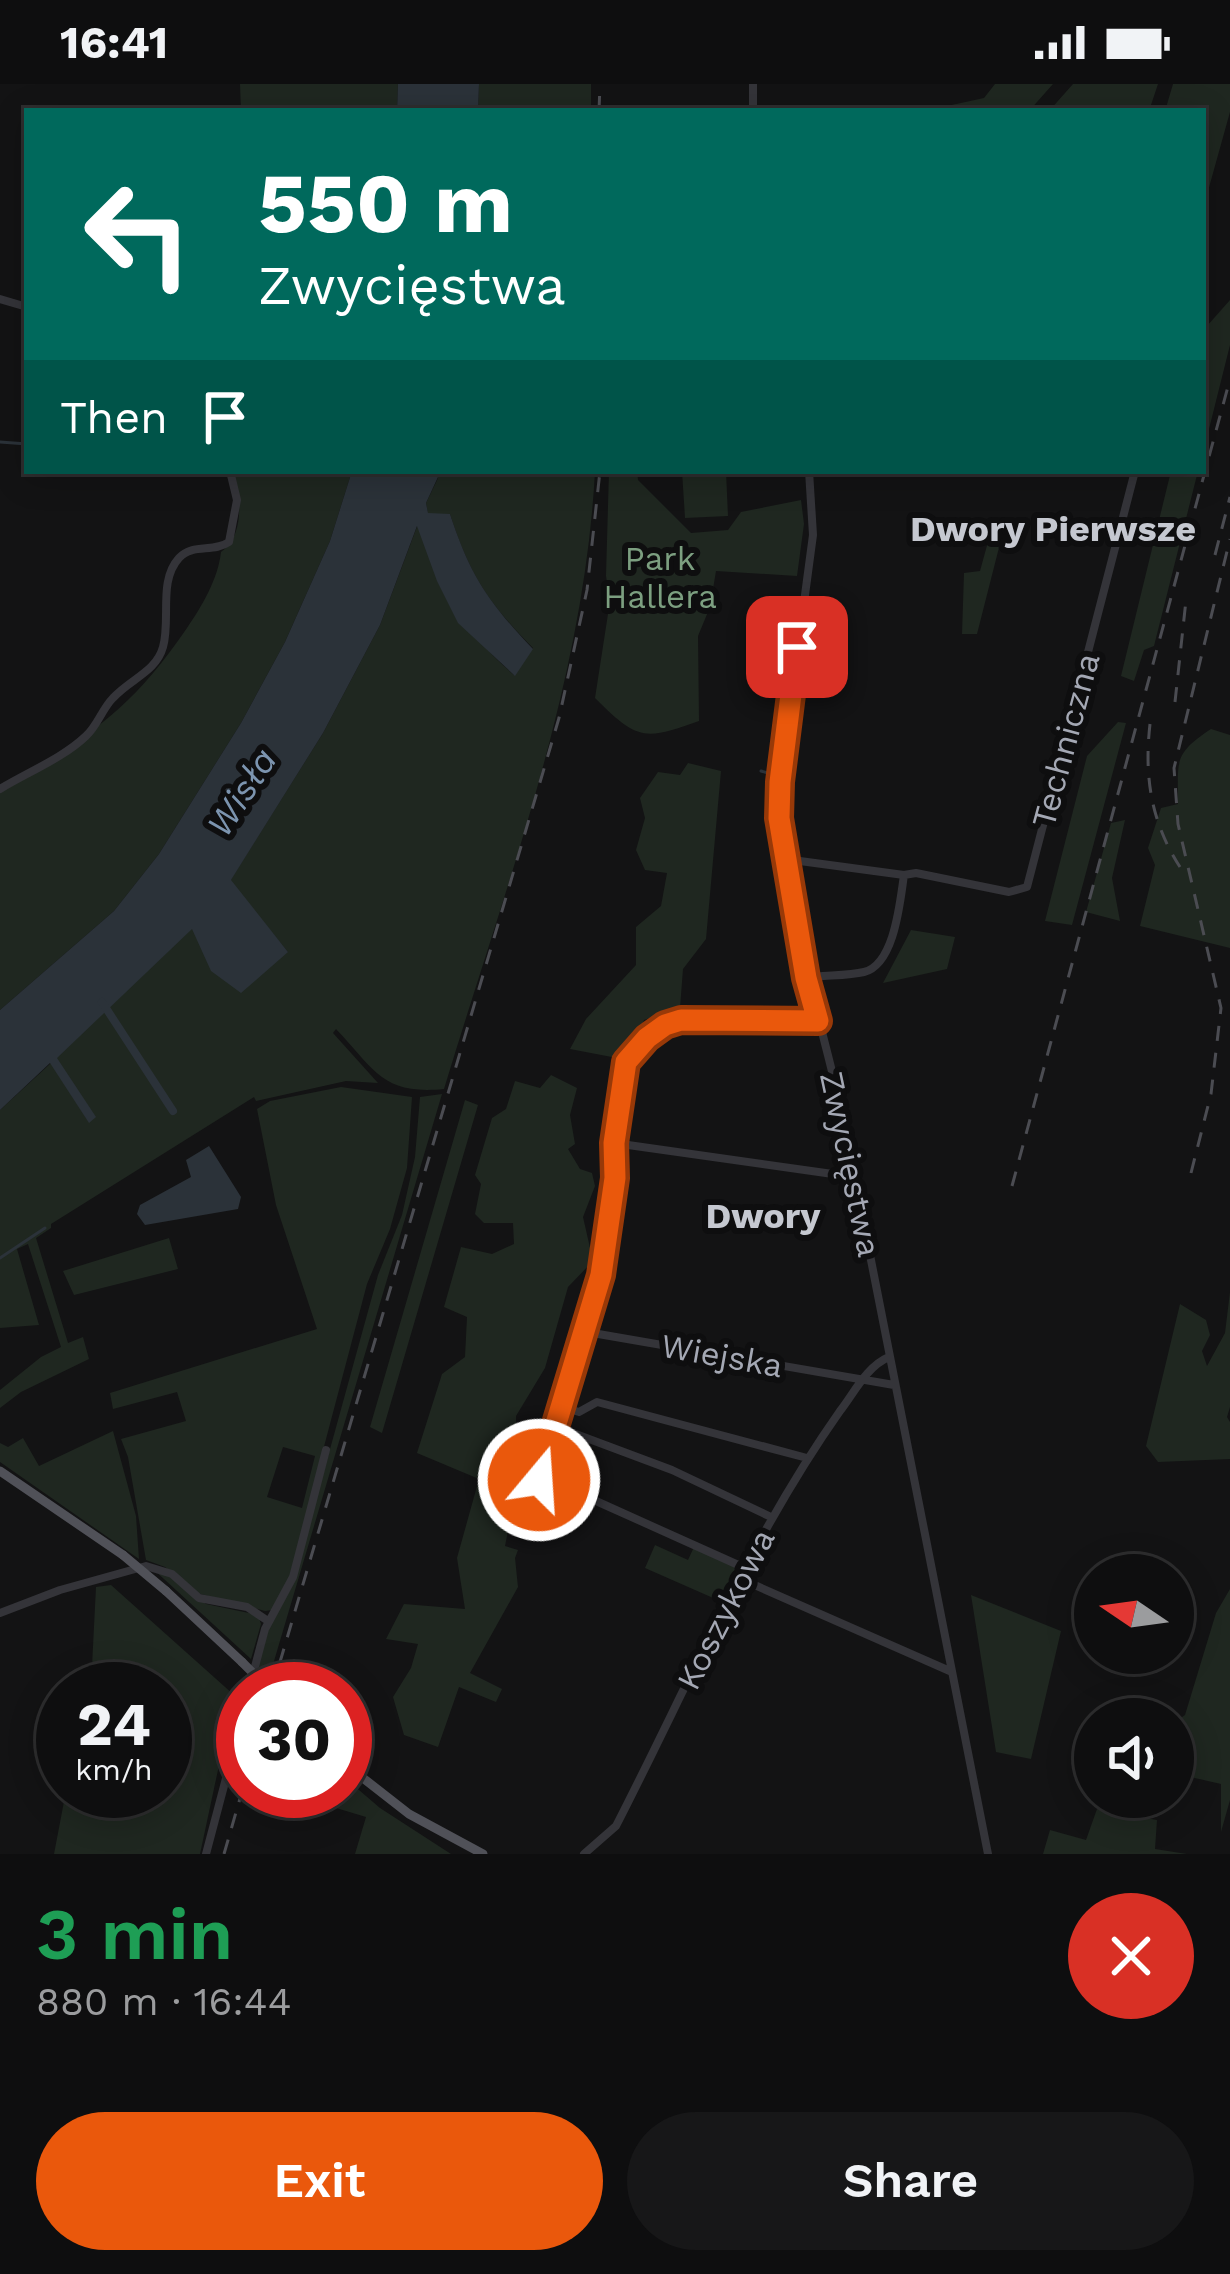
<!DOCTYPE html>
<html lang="en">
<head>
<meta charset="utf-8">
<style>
	body { margin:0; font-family:"Work Sans",sans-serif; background:#171718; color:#f1f3f6; height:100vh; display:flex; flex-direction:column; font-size:45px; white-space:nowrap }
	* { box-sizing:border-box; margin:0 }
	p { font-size:39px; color:#9b9c9e }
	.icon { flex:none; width:66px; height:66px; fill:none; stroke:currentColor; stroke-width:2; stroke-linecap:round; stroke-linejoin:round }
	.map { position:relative; height:1770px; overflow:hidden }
	.side { display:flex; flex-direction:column; background:#0e0e0f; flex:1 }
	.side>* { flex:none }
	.banner { position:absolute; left:24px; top:24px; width:1182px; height:366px; border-radius:0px; box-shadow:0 6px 30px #0003,0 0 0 3px #2e2e2f; background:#00695c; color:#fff; overflow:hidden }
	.needle { width:78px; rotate:283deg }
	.tools { position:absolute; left:1074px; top:1470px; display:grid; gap:24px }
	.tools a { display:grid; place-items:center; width:120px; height:120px; border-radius:50%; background:#0e0e0f; box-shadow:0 6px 30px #0003,0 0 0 3px #2e2e2f; font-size:60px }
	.speed { position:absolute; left:36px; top:1578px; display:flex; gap:24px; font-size:60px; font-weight:700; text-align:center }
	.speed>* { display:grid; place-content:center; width:156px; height:156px; border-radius:50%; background:#0e0e0f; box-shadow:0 6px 30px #0003,0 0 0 3px #2e2e2f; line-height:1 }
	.speed small { font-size:30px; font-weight:400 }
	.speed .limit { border:18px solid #d22; background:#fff; color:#111 }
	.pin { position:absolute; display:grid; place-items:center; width:102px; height:102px; color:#fff; margin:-51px; border-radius:24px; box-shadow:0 6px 18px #0006 }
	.me { position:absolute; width:132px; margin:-66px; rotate:18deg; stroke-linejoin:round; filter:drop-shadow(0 0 9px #0008) }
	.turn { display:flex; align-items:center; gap:42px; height:252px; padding:0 36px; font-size:54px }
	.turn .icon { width:156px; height:156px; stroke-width:2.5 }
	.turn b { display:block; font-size:84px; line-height:102px }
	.then { display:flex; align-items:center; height:114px; padding:0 36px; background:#0003; gap:24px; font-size:45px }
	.round { display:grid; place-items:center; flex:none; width:126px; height:126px; border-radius:63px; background:#171718 }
	.summary { display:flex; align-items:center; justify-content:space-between; height:204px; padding:0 36px }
	h1 { font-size:72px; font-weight:600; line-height:90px; color:#1e9e55 }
	.cta { display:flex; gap:24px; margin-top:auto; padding:24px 36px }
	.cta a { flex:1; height:138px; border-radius:72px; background:#ea580c; color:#fff; font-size:48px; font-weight:600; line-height:138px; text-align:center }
	.cta a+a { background:#171718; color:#f1f3f6 }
	.status { display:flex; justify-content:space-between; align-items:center; height:84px; padding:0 60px; background:#0e0e0f; direction:ltr }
	.status svg { height:33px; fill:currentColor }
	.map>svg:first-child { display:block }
	.green { fill:#1f2720; fill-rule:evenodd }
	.water { fill:#2b3239 }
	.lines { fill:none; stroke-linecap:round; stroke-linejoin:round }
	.stream { stroke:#2b3239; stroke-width:3 }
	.canal { stroke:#2b3239; stroke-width:8 }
	.minor { stroke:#343439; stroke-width:8 }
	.major { stroke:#505158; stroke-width:9 }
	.rail { stroke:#4b4c52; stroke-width:3; stroke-dasharray:15 12; stroke-linecap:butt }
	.major-bridge { stroke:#505158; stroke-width:9 }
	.route-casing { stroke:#983908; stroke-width:30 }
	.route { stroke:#ea580c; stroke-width:21 }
	.labels { text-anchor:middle; stroke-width:12; stroke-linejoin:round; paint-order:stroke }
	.park-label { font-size:33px; fill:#7c9f80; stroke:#0e0e0f }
	.street-label { font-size:33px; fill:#a4a8b4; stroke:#0e0e0f }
	.neighbourhood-label { font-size:36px; font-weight:bold; fill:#c5c8d0; stroke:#0e0e0f }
	.water-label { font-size:36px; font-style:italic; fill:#7c94af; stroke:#0e0e0f }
</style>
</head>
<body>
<div class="status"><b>16:41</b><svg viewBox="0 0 49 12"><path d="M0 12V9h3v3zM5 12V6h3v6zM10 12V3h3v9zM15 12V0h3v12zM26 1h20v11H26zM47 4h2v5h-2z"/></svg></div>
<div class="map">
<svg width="1230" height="1770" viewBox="0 0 1230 1770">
	<rect width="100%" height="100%" fill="#131314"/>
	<path class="green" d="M240,0H398L397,27H241Z
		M479,0H591V27H478Z
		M995,0H1053L1029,27H944L947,22L984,14Z
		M1073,0H1158L1149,27H1049Z
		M1173,0H1230V28L1203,125V27H1165Z
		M1230,216V261L1203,369V257L1207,242Z
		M233,387H352L330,457L285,558L241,639L159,770L114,827L0,926V706C86,654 129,629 187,544C202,522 218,495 221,468C245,452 241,412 233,387Z
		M436,387H595C584,599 505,803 444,1005C382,1011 375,986 336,945L333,949L378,999L346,997L256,1017L254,1013L51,1140V1144L36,1154L68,1259L83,1253L89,1275L21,1308L0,1324V1306L41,1273L61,1263L28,1160L17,1165L39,1241L0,1244V1026L51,979L89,1038L95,1033L56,974L192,844L198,852L288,868L230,797L323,649L380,541L418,440C439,505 462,546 514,591L533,564C488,518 470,492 450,430H428L426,419L438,394Z
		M609,387H637L638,396L691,449L728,446L741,428L801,416L804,440L797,492L716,487L710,523L698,552L699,637C644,657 637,656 595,614L610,517L606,492Z
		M682,387H726L728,432L685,434Z
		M1171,387H1198L1154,562L1144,566L1134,597L1121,592Z
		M994,436L1005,440L977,550H962L964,489L980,487Z
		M1118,638L1126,639L1072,841L1045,837L1087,672Z
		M1211,645L1230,651V864L1140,842L1155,781L1148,764L1161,724L1178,720C1178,677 1173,670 1211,645Z
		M688,679L721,687L706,855L683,885L680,924L644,936L640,949L617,974L570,965L586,935L636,881V843L661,822L667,789L645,786L636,766L645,734L640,714L658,688L680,691Z
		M1125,736L1112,794L1120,837L1086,828L1111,739Z
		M911,846L955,853L947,885L883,899Z
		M551,991L577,1004L570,1031L575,1060L568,1065L580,1085L592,1089L595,1102L583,1133L593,1177L568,1203L545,1284L516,1332V1419L532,1429L525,1447L509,1442L505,1462L518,1466L515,1474L518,1503L470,1589L502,1605L496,1618L459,1603L438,1663L404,1651L393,1613L411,1584L418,1560L386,1555L404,1520L465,1525L457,1474L479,1395L417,1369L442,1290L465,1273L467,1233L444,1223L461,1163L492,1170L514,1160L513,1139H484L475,1130L481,1100L475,1091L492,1034L506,1025L515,997L540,1004Z
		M341,1003L412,1013L407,1084L390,1145L367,1200L289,1495L272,1526L265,1527L197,1509L165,1483L146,1476L128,1373L121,1355L186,1337L177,1308L113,1325L110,1309L317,1245L276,1121L257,1025L270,1017ZM283,1363L315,1372L302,1424L267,1413Z
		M442,1010L269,1594L258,1583L270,1540L292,1503L378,1191L402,1131L415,1073L420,1013Z
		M465,1016L478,1021L382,1349L370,1343Z
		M169,1154L178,1185L74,1211L63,1187Z
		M1230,1208V1323L1227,1333L1230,1338V1375L1158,1378L1146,1362L1180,1220L1206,1236L1210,1251L1202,1267L1207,1282L1225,1249Z
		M113,1347L136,1432L139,1475L0,1378V1359L8,1363L23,1354L39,1382Z
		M655,1461L688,1476L694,1463L732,1480L738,1489L728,1513L720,1517L645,1484Z
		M152,1484L168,1491L206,1520L258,1531L261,1540L251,1575Z
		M111,1501L234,1611L200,1770H54L66,1707H165V1605H70L91,1602L96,1503Z
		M1230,1505V1716L1221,1748V1700L1173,1689V1639L1185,1631L1216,1529Z
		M971,1511L1061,1547L1031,1675L996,1668Z
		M345,1694L380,1724L451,1770H355L366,1733L283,1708L345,1707Z
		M1097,1725L1157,1736L1155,1765L1187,1770H1043L1050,1746L1086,1756Z"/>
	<path class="water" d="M398,0H479L478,27H397Z
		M352,387H436L438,393L426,419L428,429L450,430C470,491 488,518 533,565L515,592L458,539L437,497L417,442L380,541L323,649L231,796L288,868L241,909L211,887L192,845L57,974L96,1033L89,1039L50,979L0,1026V926L114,827L159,770L241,639L285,558L330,457Z
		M209,1062L241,1113L238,1125L145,1141L137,1130L140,1121L191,1093L186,1076Z"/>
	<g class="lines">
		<path class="stream" d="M0,358L27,360
			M761,687L771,690
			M0,1174L45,1144"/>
		<path class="canal" d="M102,918L173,1027"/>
		<path class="minor" d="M753,27V0
			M0,215L27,223
			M809,387L813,451L780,698C778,813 819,923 843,1034L988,1770
			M0,705C28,688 63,674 86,652C98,641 102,625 113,614C130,595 156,588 163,563C171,535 158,497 179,474C193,459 213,469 229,458L237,416L230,387
			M785,775L904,791
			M805,894C824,891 847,892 864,888C895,880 900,817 904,791L916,789L1009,808L1027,803L1135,387
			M614,1059L854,1093
			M581,1247L894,1301
			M562,1323L579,1328L597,1318L807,1374
			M557,1343L672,1386L771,1433
			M745,1484L596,1417L539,1397L601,1191L626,978C643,959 656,943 681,936L819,937
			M741,1495L952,1588
			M0,1529L60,1506L146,1482L172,1490L199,1514L247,1523L268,1537
			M249,1605L265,1545L293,1493L326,1366
			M206,1770L243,1630
			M584,1770L616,1742C688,1602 749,1456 840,1327C854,1309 867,1282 889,1273"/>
		<path class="major" d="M0,1387L123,1471
			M166,1507L242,1578
			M345,1680L409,1730L483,1770"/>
		<path class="rail" d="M599,27L600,0
			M1215,471L1230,413
			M1175,618L1186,516
			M1150,640C1144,693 1151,738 1180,783
			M1191,1089L1211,1010L1221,924L1178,740L1174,684L1230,455
			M1012,1102L1230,295
			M272,1605L559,634L587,506L600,387
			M224,1770L243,1704"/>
		<path class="major-bridge" d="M123,1471L166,1507
			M242,1578L269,1605"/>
	</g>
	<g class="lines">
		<g class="route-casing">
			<path id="route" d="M539,1396L601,1191L615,1094L614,1059L626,978L647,954L665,941L681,936L818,937L806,894L779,734L780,698L797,563"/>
		</g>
		<use href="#route" class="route"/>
	</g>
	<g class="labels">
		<g class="park-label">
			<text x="660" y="486">Park<tspan x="660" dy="38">Hallera</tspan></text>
		</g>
		<g class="street-label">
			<text transform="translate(1065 656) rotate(-75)" y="12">Techniczna</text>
			<text transform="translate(851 1080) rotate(78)" y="12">Zwycięstwa</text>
			<text transform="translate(722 1271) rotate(10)" y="12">Wiejska</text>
			<text transform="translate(725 1525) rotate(-63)" y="12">Koszykowa</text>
		</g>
		<g class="neighbourhood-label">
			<text x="1053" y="457">Dwory Pierwsze</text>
			<text x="763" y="1144">Dwory</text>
		</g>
		<g class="water-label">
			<text transform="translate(241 708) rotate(-57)" y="13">Wisła</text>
		</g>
	</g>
</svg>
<div class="tools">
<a><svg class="needle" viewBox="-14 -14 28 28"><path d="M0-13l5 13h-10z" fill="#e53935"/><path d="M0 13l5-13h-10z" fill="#9b9c9e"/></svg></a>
<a><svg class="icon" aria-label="sound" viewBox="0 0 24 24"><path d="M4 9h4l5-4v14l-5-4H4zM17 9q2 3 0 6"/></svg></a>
</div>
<div class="speed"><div>24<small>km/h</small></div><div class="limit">30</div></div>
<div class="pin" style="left:797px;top:563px;background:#d93025"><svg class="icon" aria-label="arrive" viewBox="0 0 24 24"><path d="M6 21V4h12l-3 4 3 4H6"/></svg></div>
<svg class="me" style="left:539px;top:1396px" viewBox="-20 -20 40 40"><circle r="17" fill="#ea580c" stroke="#fff" stroke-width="3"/><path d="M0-11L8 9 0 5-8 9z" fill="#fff"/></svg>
<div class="banner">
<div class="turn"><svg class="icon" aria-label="left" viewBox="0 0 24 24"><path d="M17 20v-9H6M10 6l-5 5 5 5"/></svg><div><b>550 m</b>Zwycięstwa</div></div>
<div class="then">Then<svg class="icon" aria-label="arrive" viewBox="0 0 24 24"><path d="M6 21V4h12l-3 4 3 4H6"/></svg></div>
</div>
</div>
<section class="side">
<div class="summary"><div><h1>3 min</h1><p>880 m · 16:44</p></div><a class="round" style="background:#d93025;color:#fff"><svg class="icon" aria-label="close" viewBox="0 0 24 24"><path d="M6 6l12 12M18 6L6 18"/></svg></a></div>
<div class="cta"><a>Exit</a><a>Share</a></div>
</section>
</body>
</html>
